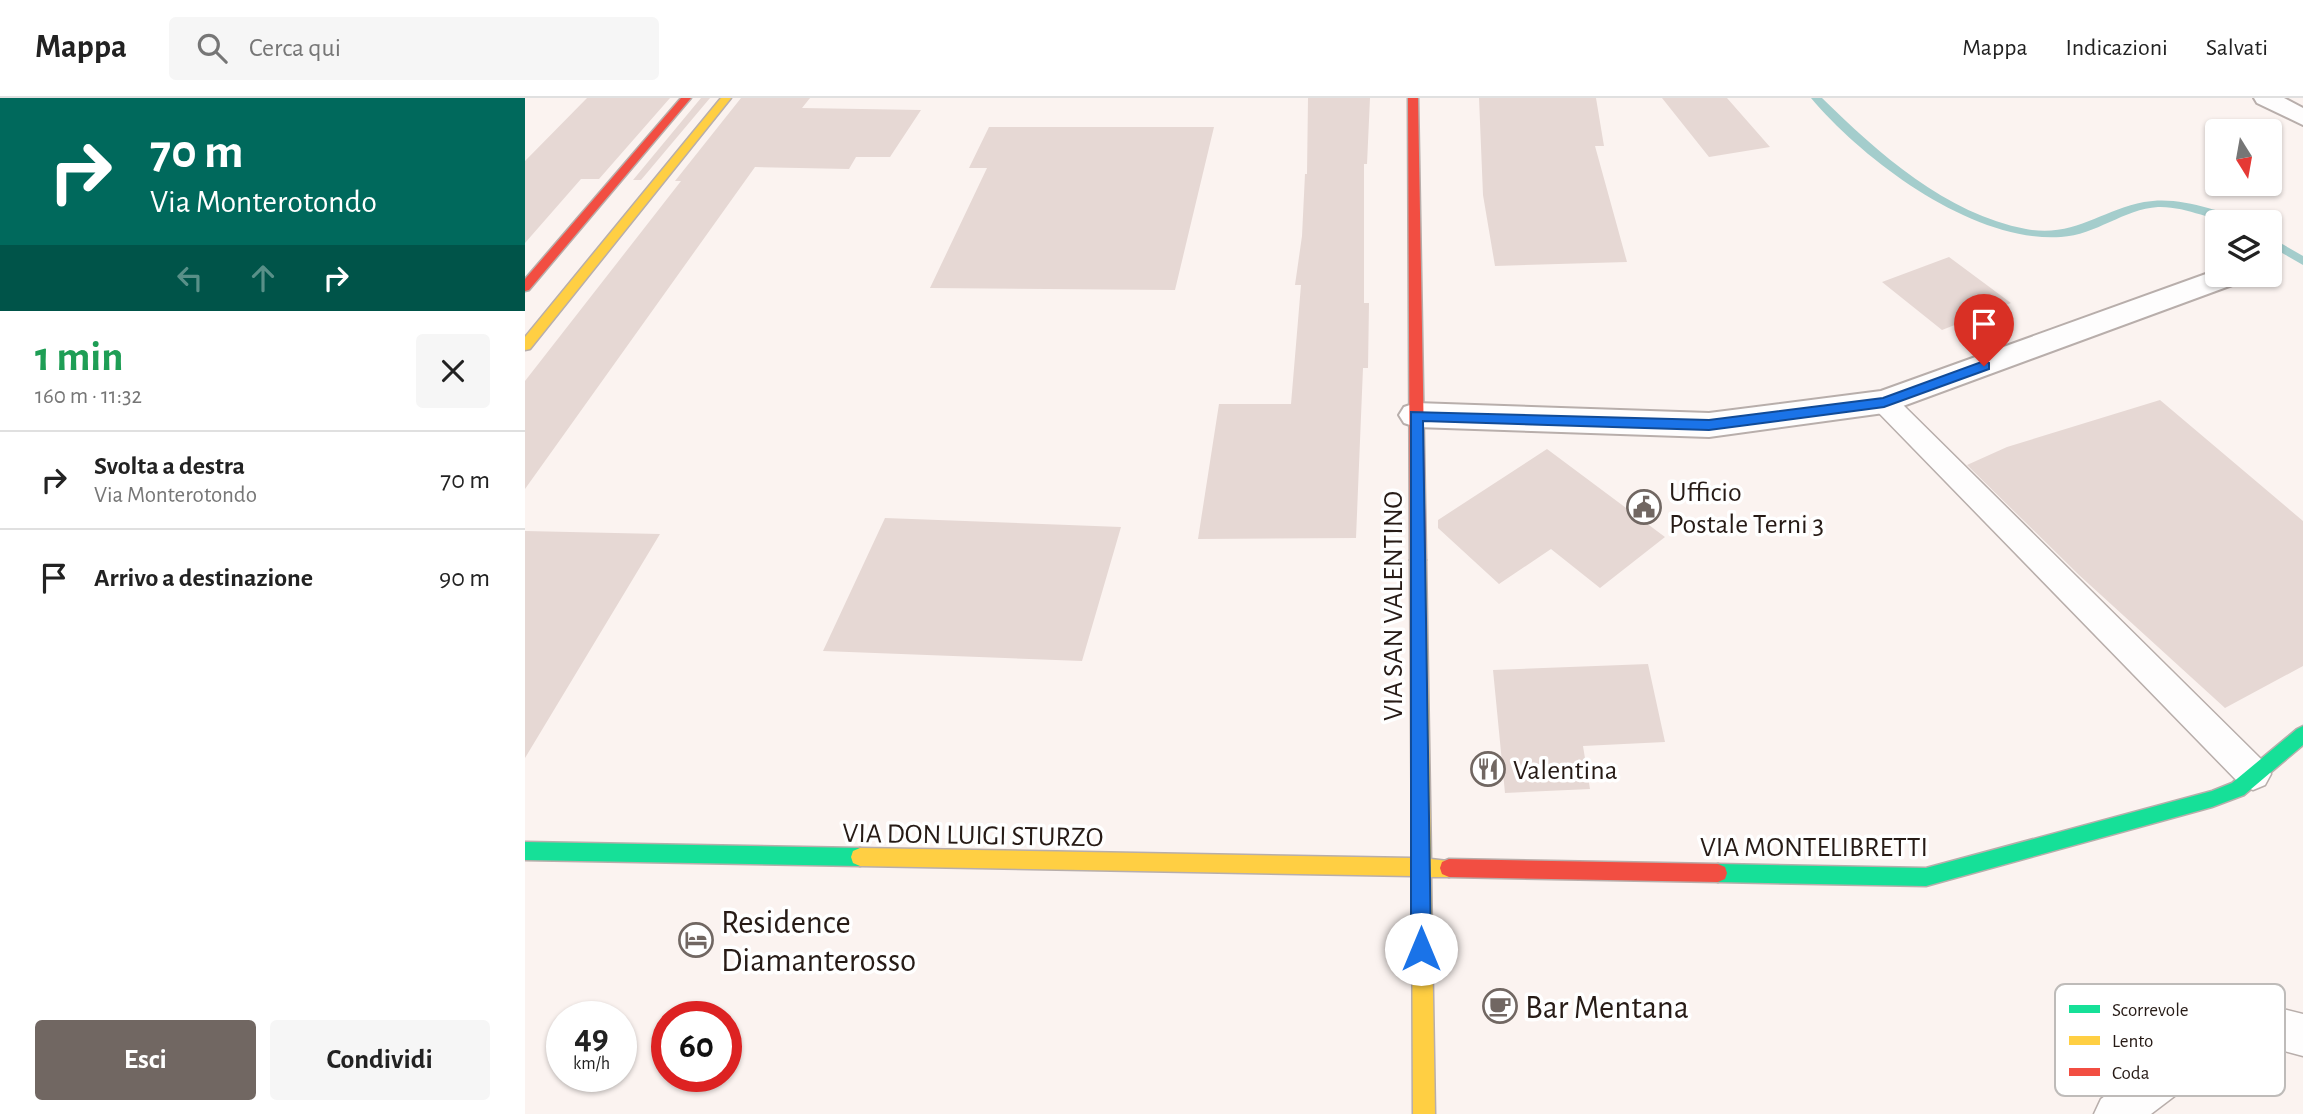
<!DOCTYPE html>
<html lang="it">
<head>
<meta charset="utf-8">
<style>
	body { margin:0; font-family:"Alegreya Sans",sans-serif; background:#f6f6f6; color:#222; height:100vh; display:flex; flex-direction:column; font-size:26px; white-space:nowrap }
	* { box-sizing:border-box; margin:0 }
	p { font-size:23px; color:#767676 }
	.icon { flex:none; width:38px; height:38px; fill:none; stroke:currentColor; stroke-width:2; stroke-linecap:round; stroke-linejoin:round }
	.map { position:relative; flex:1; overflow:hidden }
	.side { display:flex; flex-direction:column; background:#fff; width:525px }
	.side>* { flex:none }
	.guide { background:#00695c; color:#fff; overflow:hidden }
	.needle { width:46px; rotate:169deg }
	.buttons { position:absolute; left:1680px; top:21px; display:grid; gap:14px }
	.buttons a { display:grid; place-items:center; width:77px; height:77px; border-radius:7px; background:#fff; box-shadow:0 2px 5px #0004; font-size:35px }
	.speed { position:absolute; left:21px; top:903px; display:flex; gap:14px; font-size:35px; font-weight:700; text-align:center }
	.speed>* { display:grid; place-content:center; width:91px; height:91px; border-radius:50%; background:#fff; box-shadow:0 2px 5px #0004; line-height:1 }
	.speed small { font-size:18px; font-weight:400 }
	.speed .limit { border:10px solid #d22; background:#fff; color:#111 }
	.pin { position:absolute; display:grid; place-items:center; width:60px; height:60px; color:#fff; margin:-72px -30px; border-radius:50% 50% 50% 0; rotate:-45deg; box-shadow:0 0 7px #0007 }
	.pin .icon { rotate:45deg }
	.me { position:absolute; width:77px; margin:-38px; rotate:0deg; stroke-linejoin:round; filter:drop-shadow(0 0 5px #0008) }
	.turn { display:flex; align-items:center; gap:24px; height:147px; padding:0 35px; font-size:32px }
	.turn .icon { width:91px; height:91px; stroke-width:2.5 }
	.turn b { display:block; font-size:49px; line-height:60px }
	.lanes { display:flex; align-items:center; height:66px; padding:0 35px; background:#0003; justify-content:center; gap:35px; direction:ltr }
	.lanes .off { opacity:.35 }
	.round { display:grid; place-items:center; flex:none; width:74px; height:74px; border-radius:7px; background:#f6f6f6 }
	.overview { display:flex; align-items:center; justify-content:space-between; height:119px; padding:0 35px }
	h1 { font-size:42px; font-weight:700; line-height:52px; color:#1e9e55 }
	.primary-button { display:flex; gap:14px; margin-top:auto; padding:14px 35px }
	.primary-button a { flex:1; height:80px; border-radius:7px; background:#716762; color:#fff; font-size:28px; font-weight:700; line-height:80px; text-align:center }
	.primary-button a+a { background:#f6f6f6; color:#222 }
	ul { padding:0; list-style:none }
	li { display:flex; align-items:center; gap:21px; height:98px; padding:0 35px; border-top:2px solid #e0e0e0 }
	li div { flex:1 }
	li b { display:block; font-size:26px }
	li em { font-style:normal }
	header { display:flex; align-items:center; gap:42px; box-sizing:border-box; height:98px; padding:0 35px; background:#fff; border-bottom:2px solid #e0e0e0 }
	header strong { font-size:33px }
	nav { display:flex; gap:38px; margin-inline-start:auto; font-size:24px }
	.search { width:490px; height:63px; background:#f6f6f6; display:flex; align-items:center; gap:18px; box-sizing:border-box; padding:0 24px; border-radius:7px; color:#767676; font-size:26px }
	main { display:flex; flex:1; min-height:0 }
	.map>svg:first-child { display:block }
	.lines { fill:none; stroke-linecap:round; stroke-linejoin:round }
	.stream { fill:#a4cdcc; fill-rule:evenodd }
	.building { fill:#e6d8d4 }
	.lane-casing { stroke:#b8aeab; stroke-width:3 }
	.street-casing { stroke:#b8aeab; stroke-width:4 }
	.fast-casing { stroke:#b8aeab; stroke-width:3 }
	.slow-casing { stroke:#b8aeab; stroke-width:3 }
	.jam-casing { stroke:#b8aeab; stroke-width:3 }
	.lane { fill:#fefdfd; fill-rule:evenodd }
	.street { fill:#fefdfd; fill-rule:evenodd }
	.fast { fill:#16e098; fill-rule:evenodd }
	.slow { fill:#ffcf43; fill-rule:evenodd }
	.jam { fill:#f24e42; fill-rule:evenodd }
	.route { fill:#1a73e8; stroke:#114b97; stroke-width:2 }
	.labels { text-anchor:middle; stroke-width:7; stroke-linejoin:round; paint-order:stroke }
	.poi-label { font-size:28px; fill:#271b16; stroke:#fff; text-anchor:start }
	.street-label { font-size:28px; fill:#271b16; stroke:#fff }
	.near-poi-label { font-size:33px; fill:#271b16; stroke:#fff; text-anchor:start }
	.key { fill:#fff; stroke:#bebbb9; stroke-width:2 }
	.key-label { font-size:19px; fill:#271b16 }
</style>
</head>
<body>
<header>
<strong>Mappa</strong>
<div class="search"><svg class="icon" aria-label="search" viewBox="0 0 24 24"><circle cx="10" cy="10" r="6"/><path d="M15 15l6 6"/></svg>Cerca qui</div>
<nav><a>Mappa</a><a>Indicazioni</a><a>Salvati</a></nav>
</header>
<main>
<section class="side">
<div class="guide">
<div class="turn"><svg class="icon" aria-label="right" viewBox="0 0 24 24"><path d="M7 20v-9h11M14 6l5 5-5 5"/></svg><div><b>70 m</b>Via Monterotondo</div></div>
<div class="lanes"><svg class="icon off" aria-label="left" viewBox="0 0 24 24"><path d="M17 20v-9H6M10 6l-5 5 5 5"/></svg><svg class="icon off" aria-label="ahead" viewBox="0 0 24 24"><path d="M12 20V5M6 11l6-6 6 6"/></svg><svg class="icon" aria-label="right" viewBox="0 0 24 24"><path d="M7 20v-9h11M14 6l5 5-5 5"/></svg></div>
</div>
<div class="overview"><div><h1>1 min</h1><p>160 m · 11:32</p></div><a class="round"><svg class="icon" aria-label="close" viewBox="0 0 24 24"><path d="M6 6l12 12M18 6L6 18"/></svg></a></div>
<ul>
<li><svg class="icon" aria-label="right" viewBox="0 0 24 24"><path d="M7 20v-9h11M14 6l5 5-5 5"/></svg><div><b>Svolta a destra</b><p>Via Monterotondo</p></div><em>70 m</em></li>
<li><svg class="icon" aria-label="arrive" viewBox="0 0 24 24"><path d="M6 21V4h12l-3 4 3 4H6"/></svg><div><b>Arrivo a destinazione</b></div><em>90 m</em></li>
</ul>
<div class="primary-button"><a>Esci</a><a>Condividi</a></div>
</section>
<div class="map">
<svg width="1778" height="1016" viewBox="0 0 1778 1016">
	<rect width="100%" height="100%" fill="#fbf3f0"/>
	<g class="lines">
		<path class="stream" d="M1286,0H1297C1353,55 1421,116 1501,131C1549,140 1576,112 1619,104C1640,100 1662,104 1683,110C1694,113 1708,116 1717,124C1689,125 1663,108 1633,109C1599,111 1571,137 1536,139C1449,145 1340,64 1286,0Z
			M1745,139L1778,158V167L1745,148Z"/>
	</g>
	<path class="building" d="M62,0H145L74,81H56L0,145V63Z
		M176,0H185L116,82H108Z
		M216,0H285L277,10L396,12L365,59H331L324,71L230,69L0,391V283L156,83H150Z
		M783,0H845L842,66H839V205H844L843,270H838L831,440L673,441L694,306H766L776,187H770L777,138L780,76H782Z
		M954,0H1071L1079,48H1070L1102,164L970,168L958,97Z
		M1137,0H1202L1245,49L1184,59Z
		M464,29H689L650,192L405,190L462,70H444Z
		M1424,159L1486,205L1417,232L1357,184Z
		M1635,302L1778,423V568L1700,610L1554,477L1442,367L1482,349Z
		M1022,351L1140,439L1075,490L1026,451L974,486L913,430V422Z
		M360,420L596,429L557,563L298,553Z
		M0,433L135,436L0,660Z
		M1123,566L1140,644L1058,648L1065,691L980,695L968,572Z"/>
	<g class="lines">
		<g class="lane-casing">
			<path id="lane" d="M1359,295L1368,297L1740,665L1746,676L1740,687L1728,692L1716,687L1350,311L1346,304L1350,297Z
				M1717,901L1778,916V958L1722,943L1626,1016H1569L1576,1001L1703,907Z"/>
		</g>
		<g class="street-casing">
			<path id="street" d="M1729,0H1759L1778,10V27L1732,5Z
				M1692,172V177H1723L1718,183L1359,315L1184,339L891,329L879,325L874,317L879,309L891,305L1184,315L1356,293Z"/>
		</g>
		<g class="fast-casing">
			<path id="fast" d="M1778,628V647L1719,697L1687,709L1401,788L1193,784L1186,781L1184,775L1186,769L1193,766L1401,770L1687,693L1707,685L1772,631Z
				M0,744L335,750L342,753L344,759L342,765L335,768L0,762Z"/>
		</g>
		<g class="slow-casing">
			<path id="slow" d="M196,0H206L5,251L0,252V239Z
				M893,456L901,462L906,761L931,764L933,770L931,776L924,779H906L910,1016H888L887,778L335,768L328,765L326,759L328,753L335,750L887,760L885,462Z"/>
		</g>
		<g class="jam-casing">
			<path id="jam" d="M156,0H166L4,192L0,193V181Z
				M883,0H893L901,462L893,468L885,462Z
				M924,761L1193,766L1200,769L1202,775L1200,781L1193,784L924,779L917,776L915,770L917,764Z"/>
		</g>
		<use href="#lane" class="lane"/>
		<use href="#street" class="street"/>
		<use href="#fast" class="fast"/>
		<use href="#slow" class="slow"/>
		<use href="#jam" class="jam"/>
	</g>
	<path class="route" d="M1459,263L1464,265V271L1359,309L1184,332L898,323L906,851L903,858L896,861L889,858L886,851V314L1184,322L1358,300Z"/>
	<defs>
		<g id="civic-ring" transform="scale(1.75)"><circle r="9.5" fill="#fff" stroke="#716762" stroke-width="1.5"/><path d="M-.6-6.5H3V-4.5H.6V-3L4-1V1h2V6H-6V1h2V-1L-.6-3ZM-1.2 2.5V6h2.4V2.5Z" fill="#716762"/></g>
		<g id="restaurant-ring" transform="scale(1.75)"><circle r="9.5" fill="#fff" stroke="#716762" stroke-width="1.5"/><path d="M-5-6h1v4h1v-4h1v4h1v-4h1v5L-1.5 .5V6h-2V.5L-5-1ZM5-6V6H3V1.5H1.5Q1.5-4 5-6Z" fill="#716762"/></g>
		<g id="hotel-ring" transform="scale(1.75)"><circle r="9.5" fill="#fff" stroke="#716762" stroke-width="1.5"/><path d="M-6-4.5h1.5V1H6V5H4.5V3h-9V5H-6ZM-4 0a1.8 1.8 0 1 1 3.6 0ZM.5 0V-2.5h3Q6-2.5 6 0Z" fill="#716762"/></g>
		<g id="cafe-ring" transform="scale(1.75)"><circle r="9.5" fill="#fff" stroke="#716762" stroke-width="1.5"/><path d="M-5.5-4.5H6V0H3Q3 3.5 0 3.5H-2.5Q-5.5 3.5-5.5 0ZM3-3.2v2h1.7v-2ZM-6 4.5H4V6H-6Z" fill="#716762"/></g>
	</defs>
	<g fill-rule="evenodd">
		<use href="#civic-ring" x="1119" y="409"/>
		<use href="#restaurant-ring" x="963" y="671"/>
		<use href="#hotel-ring" x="171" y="842"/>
		<use href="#cafe-ring" x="975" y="908"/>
	</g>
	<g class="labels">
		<g class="poi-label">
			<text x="1144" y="403">Ufficio<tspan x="1144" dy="32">Postale Terni 3</tspan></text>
			<text x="988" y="681">Valentina</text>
		</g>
		<g class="street-label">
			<text transform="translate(867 508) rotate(-90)" y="10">VIA SAN VALENTINO</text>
			<text transform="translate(448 736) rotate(1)" y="10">VIA DON LUIGI STURZO</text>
			<text x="1289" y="758">VIA MONTELIBRETTI</text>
		</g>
		<g class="near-poi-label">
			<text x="196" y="835">Residence<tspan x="196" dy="38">Diamanterosso</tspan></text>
			<text x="1000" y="920">Bar Mentana</text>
		</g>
	</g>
	<rect x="1530" y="886" width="230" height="112" rx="10" class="key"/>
	<rect x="1544" y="907" width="31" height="8" fill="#16e098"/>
	<rect x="1544" y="938" width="31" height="9" fill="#ffcf43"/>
	<rect x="1544" y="970" width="31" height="8" fill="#f24e42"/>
	<g class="key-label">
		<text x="1587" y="918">Scorrevole</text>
		<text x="1587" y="949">Lento</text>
		<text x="1587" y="981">Coda</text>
	</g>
</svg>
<div class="buttons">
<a><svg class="needle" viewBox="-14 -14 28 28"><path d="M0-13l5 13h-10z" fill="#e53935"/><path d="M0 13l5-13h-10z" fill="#767676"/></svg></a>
<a><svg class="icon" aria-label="layers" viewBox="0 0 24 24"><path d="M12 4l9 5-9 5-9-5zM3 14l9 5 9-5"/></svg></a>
</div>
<div class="speed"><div>49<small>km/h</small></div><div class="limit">60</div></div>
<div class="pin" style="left:1459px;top:268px;background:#d93025"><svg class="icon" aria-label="arrive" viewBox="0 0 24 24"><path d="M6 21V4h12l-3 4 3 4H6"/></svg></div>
<svg class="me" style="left:896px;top:851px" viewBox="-20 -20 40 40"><circle r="19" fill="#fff"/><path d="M0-13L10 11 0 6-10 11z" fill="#1a73e8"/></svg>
</div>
</main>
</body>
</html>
